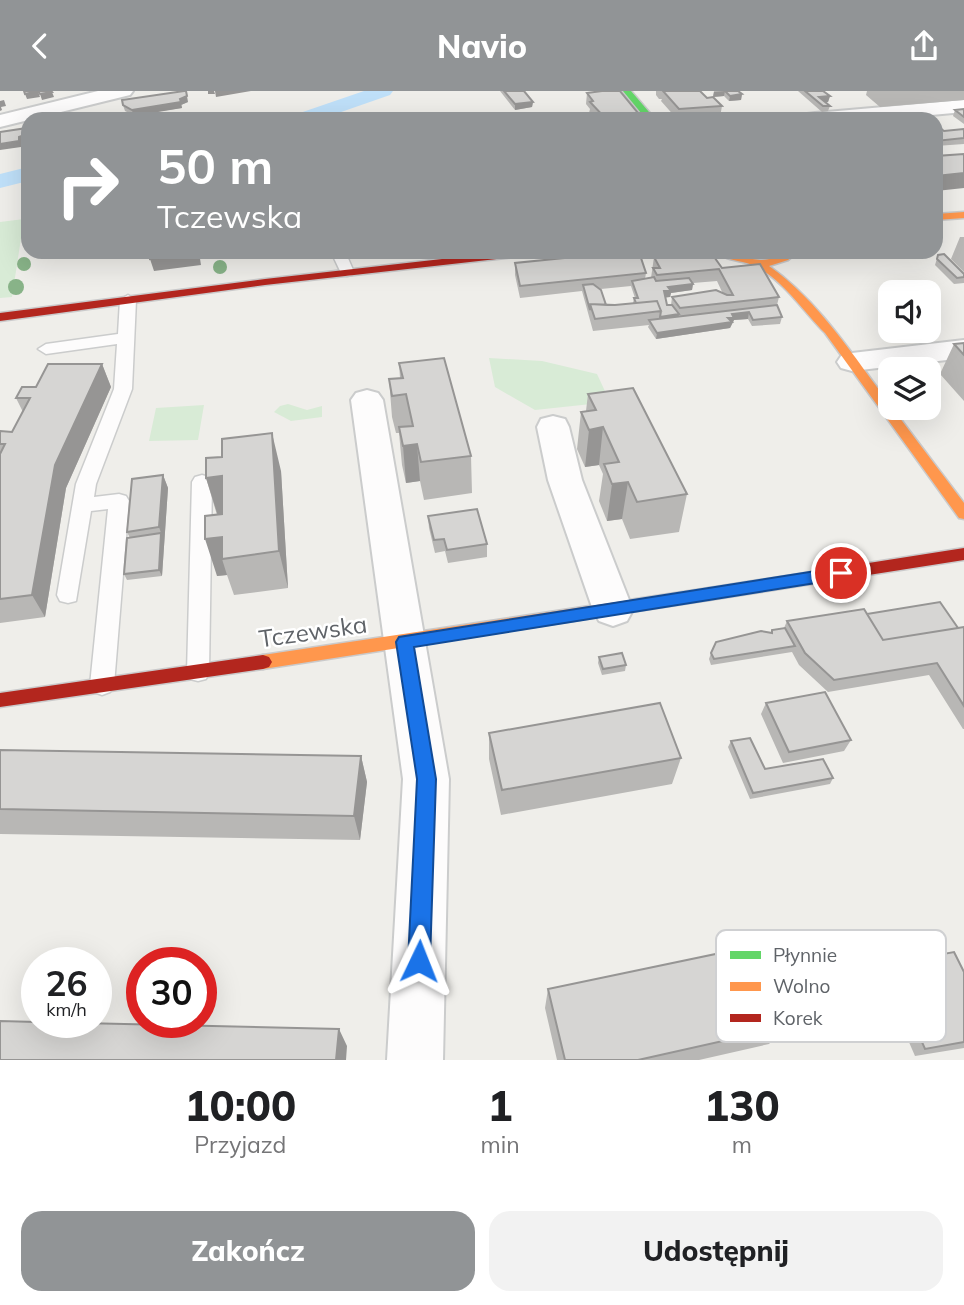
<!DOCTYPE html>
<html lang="pl">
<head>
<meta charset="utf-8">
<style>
	body { margin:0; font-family:Mulish,sans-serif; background:#f2f2f2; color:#202124; height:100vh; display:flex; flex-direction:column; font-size:26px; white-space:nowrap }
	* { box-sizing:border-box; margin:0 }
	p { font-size:23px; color:#757577 }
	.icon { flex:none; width:38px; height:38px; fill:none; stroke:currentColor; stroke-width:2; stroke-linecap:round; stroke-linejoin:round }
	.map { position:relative; height:969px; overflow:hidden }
	.sheet { display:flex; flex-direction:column; background:#fff; flex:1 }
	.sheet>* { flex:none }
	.hud { position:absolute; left:21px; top:21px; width:922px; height:147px; border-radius:21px; box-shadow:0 7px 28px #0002; background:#919496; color:#fff; overflow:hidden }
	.fabs { position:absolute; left:878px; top:189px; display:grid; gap:14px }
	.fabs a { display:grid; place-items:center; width:63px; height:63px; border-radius:14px; background:#fff; box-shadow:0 7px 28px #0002; font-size:35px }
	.speed { position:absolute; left:21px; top:856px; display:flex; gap:14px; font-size:35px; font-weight:700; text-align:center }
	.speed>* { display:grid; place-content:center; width:91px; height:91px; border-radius:50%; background:#fff; box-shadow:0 7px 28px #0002; line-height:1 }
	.speed small { font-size:18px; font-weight:400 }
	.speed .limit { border:10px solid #d22; background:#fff; color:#111 }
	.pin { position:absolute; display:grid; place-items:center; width:60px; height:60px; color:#fff; margin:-30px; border:4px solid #fff; border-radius:50%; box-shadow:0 2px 7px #0007 }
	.me { position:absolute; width:77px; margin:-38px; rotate:2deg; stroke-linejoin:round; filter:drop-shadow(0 0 5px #0008) }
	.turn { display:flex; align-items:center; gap:24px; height:147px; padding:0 21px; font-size:32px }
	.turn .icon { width:91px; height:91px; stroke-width:2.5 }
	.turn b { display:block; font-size:49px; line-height:60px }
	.eta { display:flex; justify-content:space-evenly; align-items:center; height:119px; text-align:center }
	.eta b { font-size:42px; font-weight:800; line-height:49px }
	.action { display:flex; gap:14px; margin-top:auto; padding:14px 21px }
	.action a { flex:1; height:80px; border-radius:21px; background:#919496; color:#fff; font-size:28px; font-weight:800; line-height:80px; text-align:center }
	.action a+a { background:#f2f2f2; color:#202124 }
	header { display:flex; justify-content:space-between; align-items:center; height:91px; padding:0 21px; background:#919496; color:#fff; font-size:32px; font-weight:800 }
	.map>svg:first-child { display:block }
	.green { fill:#d8ebd6 }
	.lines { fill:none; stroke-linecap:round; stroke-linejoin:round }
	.canal { fill:#bfe0f9; fill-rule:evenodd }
	.lane-casing { stroke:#cbcccc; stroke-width:3 }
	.street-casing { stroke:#cbcccc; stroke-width:4 }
	.fast-casing { stroke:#cacacb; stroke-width:3 }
	.slow-casing { stroke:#cacacb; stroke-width:3 }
	.jam-casing { stroke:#cacacb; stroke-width:3 }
	.lane { fill:#fdfcfc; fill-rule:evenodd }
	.street { fill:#fdfcfc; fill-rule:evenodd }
	.fast { fill:#63d668; fill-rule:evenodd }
	.slow { fill:#ff974d; fill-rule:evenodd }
	.jam { fill:#b3261e; fill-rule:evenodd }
	.tree { fill:#88b388 }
	.wall { fill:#b8b7b5; fill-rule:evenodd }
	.shaded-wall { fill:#969594 }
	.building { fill:#d6d5d3; stroke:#969594; stroke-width:2 }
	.route { fill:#1a73e8; stroke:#114b97; stroke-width:2 }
	.labels { text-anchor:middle; stroke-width:5; stroke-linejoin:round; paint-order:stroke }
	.street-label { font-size:24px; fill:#5f6368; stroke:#fff }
	.key { fill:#fff; stroke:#cfd0d2; stroke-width:2 }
	.key-label { font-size:19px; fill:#5f6368 }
</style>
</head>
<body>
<header><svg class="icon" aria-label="back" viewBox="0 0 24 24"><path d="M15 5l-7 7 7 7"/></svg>Navio<svg class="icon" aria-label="share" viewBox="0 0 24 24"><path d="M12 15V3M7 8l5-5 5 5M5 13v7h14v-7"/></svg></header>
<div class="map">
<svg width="964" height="969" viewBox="0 0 964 969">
	<rect width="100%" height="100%" fill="#efeeea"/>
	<path class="green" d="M24,128L12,206L0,207V131Z
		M489,267L542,270L597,283L610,311L535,319L495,296Z
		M288,313L307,319L322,315V326L291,330L274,321L280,315Z
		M204,314L198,349L149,350L156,317Z"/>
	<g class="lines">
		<path class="canal" d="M364,0H393L390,4L321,28H291L294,24Z
			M28,76V90L0,97V83Z"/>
		<g class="lane-casing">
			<path id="lane" d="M341,161L347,165L354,181L352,184L347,185L342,184L333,165Z
				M128,204L136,209L132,298L96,393L94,406L119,403L126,405L129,410L114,594L110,601L102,604L94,601L90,594L108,418L91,420L76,510L68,512L60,510L57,504L76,393L114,298L117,253L46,263L38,258L46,253L118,243L120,209Z
				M202,384L209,386L212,391L209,581L206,588L198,590L190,588L187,581L192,391L195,386Z"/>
		</g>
		<g class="street-casing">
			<path id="street" d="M98,0H133L130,4L0,36V24Z
				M964,9V21L888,28H804L807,23L815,22Z
				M964,249V267L852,280L841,277L837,271L841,265L852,262Z
				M367,299L378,302L383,309L449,688L443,969H387L403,688L351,309L356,302Z
				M553,325L565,328L569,336L582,389L633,519L627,530L613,535L599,530L593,519L548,389L537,336L541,328Z"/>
		</g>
		<g class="fast-casing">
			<path id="fast" d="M623,0H631L655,28H646Z"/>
		</g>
		<g class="slow-casing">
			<path id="slow" d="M964,121V127L936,129V123Z
				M716,161C731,161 744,168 760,169C774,169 784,161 798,161L788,169L769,175C819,210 854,266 891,315C913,345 940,380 964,412V428L959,427L825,242C803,220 785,191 757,176C744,169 728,171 716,161Z
				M709,497L715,499L717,503L715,507L709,509L263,578L257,576L254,571L257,566L263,564Z"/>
		</g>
		<g class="jam-casing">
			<path id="jam" d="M504,161H538L533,164L265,194L0,230V222L265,188Z
				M964,457V469L709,509L703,507L701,503L703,499L709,497Z
				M263,564L269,566L272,571L269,576L263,578L0,616V602Z"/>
		</g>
		<use href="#lane" class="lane"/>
		<use href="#street" class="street"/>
		<use href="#fast" class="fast"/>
		<use href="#slow" class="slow"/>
		<use href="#jam" class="jam"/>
	</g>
	<g class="tree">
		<circle cx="24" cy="173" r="7"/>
		<circle cx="220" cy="176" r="7"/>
		<circle cx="16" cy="196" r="8"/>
	</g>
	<path class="wall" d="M500,0H524L533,11L532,16L515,19Z
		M656,0H700L707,7L713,6L714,0H738L742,3L741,9L729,10L724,5L713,6L722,15L720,26L677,28L661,10L662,8H659L656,4Z
		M798,0H823L830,5L828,11H825L830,15L828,20L822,21Z
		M867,0H964V9L880,16L866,4Z
		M587,2L643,28H595L589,22L590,18L586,13Z
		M188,11L181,14L182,17L133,24L125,20L123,14Z
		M964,18V33L953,25L955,19Z
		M936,34L944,40L964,38V53L936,55Z
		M960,146H964V181L951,168Z
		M938,164L964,183V192L954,193L935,174Z
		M654,166L722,177L779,206L777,214L782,226L780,233L752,235L748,228L734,229L730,237L656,248L648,236L649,234L593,240L582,200L520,207L515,184V172L646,182L645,188L651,187ZM717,190L723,203L672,206L671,214H667L665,206H670L671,202L692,199L693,192ZM631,195L635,207H634L633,212L615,214H606L601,198Z
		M964,252V310L940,283L954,253Z
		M399,272L471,365L472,402L424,409L420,390L406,392L402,374L399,342H396L392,326L389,288L400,287Z
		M102,273L111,296L66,397L45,526L0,532V340L12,341L23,321L16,307L36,296Z
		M588,303L687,403L679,441L630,448L622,428L607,430L599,410L603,383L599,374L585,376L577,358L581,321L586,320Z
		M281,380L288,497L234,504L227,484L217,485V424L206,387Z
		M163,384L168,397L162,485L127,489L124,483L130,447L127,441Z
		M428,425L487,453V466L448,472L445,460L435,462L429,437Z
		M867,523L958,537L964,536V638H963L929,584L828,601L799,574L792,561L711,574L709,568L711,562L771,541L772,539L784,537L787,530Z
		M599,566L626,574L625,580L602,584L598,572Z
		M766,612L851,649L844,660L783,672L761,623Z
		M489,642L681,667L672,693L501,724L489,668Z
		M731,650L765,678L833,687L830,693L750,708L728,656Z
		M0,659L361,665L367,691L360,749L0,743Z
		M888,873L964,881V957L915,965L879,882Z
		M548,898L785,936L769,953L699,969H557L545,917Z"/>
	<path class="shaded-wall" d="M38,0L40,6L27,8L25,3Z
		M208,0H214L215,3H208Z
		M215,0H251L216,6Z
		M725,0L724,5L713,6L714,1Z
		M52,1L54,6L42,9L40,3Z
		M742,3L741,9L729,10L730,5Z
		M187,5L188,11L181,14L180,8Z
		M830,5L828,11L818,12L819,6Z
		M4,9L6,15L1,16L2,19L0,20V10Z
		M181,11L182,17L158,21L133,24L132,19Z
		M533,11L532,16L515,19V13Z
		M27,37L28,49L21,52V56L0,59V53L19,46Z
		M964,82V97L936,100V85Z
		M199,161L201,174L154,180L150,168Z
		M693,193L692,199L671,202L670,206L663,207L664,200L668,196Z
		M749,221L748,228L734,229L730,237L656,248L657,242L728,227L732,223Z
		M679,223L678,230L659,233L660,226Z
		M102,273L111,296L66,397L45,526L32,504L55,374Z
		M603,336L599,374L585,376L589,339Z
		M272,342L281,380L288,497L279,460Z
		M417,353L420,390L406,392L403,355Z
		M163,384L168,397L162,485L159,479L161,442L159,436Z
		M222,385L233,422L218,425L206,387Z
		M628,391L622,428L607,430L612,393Z
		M222,446V468L227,484L217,485L205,448Z
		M361,665L367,691L360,749L354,725Z
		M339,938L347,955L346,969H336Z"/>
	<path class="building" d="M24,0H51L52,1L40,3L38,0L25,3Z
		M184,0H186L187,5L180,8L181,11L132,19L123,14L122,9Z
		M504,0H524L533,11L515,13Z
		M602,0H620L643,28H606L590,11L593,10L587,2Z
		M663,0H700L707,7L713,6L722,15L679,18Z
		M725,0H738L742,3L730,5Z
		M805,0H823L830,5L819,6L830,15H823Z
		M964,18V26L955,19Z
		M920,22L928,28H898L894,25Z
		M77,25V28H53Z
		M838,25L841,28L820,27Z
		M936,34L944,40L964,38V47L936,50Z
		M27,37V43L19,46V50L0,53V41Z
		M964,63V82L936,85V65Z
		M150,161H198V162L150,168Z
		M624,161H639L646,182L520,195L515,172Z
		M712,163L722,177L760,173L779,206L680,217L672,206L716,199L727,204H733L719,178L657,184L653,177H660L654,166Z
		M944,163L964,183V186L957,187L937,168L938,164Z
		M654,186L656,190L689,187L693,193L668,196L671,200H664L667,214H672L679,223L660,226L661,220L657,210L636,212L634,207H638L632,190Z
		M593,193L601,199L606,214L590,213V219L583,194Z
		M657,210L661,220L595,228L590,213L615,214Z
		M777,214L782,226L753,229L749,221L732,223L734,227H728L732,231L657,242L649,229Z
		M964,252V264L954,253Z
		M444,267L471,365L421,371L417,353L403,355L399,336L413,335L406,303L392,305L389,288L403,287L399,272Z
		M48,273H102L55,374L32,504L0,508V363L5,353H0V340L12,341L30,307H16L22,296H36Z
		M633,297L687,403L637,411L628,391L612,393L604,373L619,371L603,336L589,339L581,321L596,319L588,303Z
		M272,342L279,460L222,468V446L205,448V425L222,423V385L206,387V367L222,366V348Z
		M163,384L159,436L127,441L132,388Z
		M477,418L487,453L447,459L444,448L434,449L428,425Z
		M161,442L159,479L124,483L127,447Z
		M940,511L958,537L883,549L867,523Z
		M864,518L883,549L964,536V615L937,572L834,589L805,562L787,530Z
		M785,537L795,555L714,568L711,562L716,551L761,540L772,542V539Z
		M622,562L626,574L603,578L599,566Z
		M825,601L851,649L789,661L766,612Z
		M660,612L681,667L502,699L489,642Z
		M750,647L765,678L823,668L833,687L753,702L731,650Z
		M0,659L361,665L354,725L0,718Z
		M754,855L785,936L638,969H565L548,898Z
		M954,861L964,881V951L925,958L888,873Z
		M0,930L37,931L339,938L336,969H0Z"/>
	<path class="route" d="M841,476L849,482L841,488L414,556L436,688L430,870L427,878L419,881L411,878L408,870L417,688L396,551L399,546Z"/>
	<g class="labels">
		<g class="street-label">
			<text transform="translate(313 541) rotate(-8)" y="8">Tczewska</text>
		</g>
	</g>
	<rect x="716" y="839" width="230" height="112" rx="10" class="key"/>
	<rect x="730" y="860" width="31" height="8" fill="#63d668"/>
	<rect x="730" y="891" width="31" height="9" fill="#ff974d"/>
	<rect x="730" y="923" width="31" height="8" fill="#b3261e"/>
	<g class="key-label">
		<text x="773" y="871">Płynnie</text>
		<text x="773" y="902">Wolno</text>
		<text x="773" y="934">Korek</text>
	</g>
</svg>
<div class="fabs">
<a><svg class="icon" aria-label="sound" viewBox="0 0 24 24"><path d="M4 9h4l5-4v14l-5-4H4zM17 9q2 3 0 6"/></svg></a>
<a><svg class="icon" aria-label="layers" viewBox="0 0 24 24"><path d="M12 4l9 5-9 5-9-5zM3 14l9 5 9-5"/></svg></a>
</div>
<div class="speed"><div>26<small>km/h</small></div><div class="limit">30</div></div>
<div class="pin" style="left:841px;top:482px;background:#d93025"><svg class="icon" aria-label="arrive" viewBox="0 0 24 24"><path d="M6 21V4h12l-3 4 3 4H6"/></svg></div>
<svg class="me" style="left:419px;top:870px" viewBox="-20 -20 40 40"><path d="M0-17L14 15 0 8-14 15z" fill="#1a73e8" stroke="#fff" stroke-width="4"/></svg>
<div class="hud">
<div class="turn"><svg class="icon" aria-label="right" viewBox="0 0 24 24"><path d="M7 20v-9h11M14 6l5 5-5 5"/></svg><div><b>50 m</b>Tczewska</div></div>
</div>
</div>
<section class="sheet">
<div class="eta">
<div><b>10:00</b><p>Przyjazd</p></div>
<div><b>1</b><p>min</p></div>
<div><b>130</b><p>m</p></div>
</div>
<div class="action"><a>Zakończ</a><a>Udostępnij</a></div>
</section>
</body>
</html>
